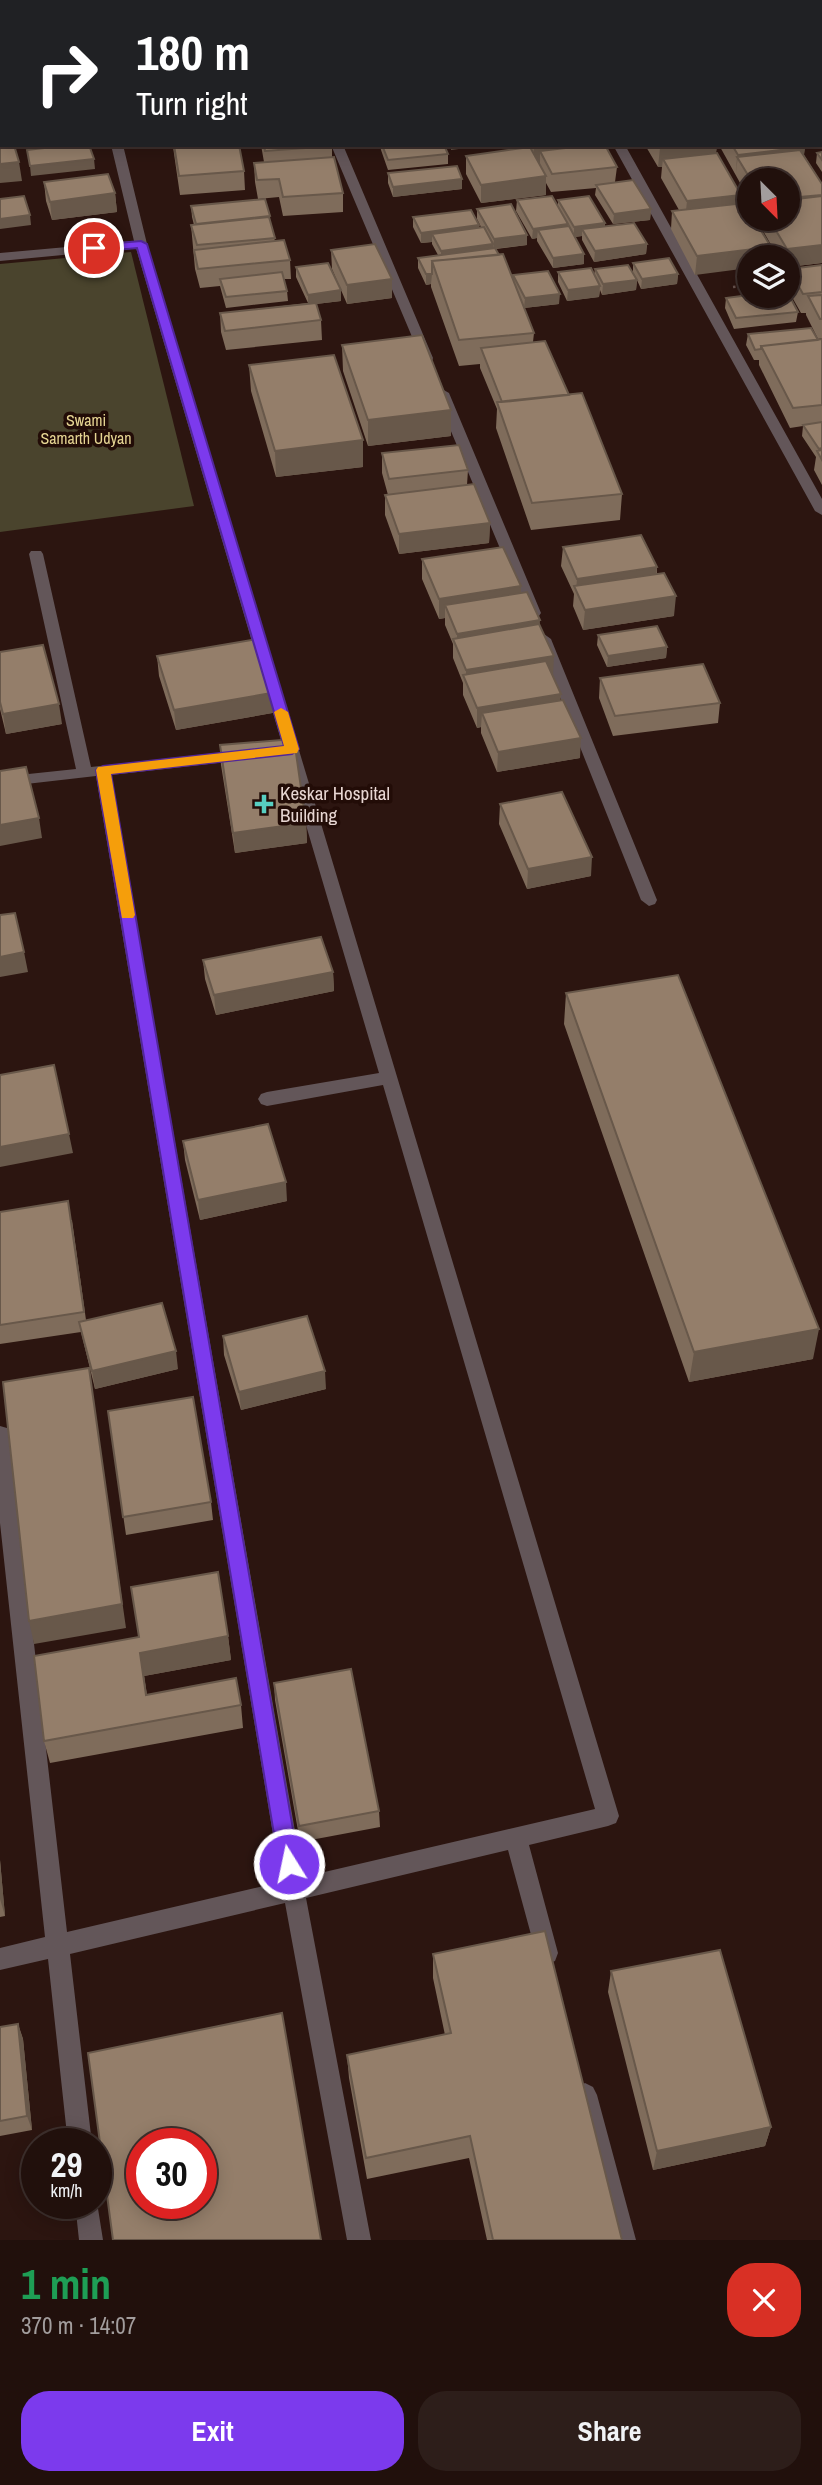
<!DOCTYPE html>
<html lang="en">
<head>
<meta charset="utf-8">
<style>
	body { margin:0; font-family:"Archivo Narrow",sans-serif; background:#2d1e1a; color:#f1f3f6; height:100vh; display:flex; flex-direction:column; font-size:26px; white-space:nowrap }
	* { box-sizing:border-box; margin:0 }
	p { font-size:23px; color:#a29d9d }
	.icon { flex:none; width:38px; height:38px; fill:none; stroke:currentColor; stroke-width:2; stroke-linecap:round; stroke-linejoin:round }
	.map { position:relative; height:2240px; overflow:hidden }
	.sheet { display:flex; flex-direction:column; background:#21100c; flex:1 }
	.sheet>* { flex:none }
	.guide { position:absolute; left:0px; top:0px; width:822px; height:147px; box-shadow:0 4px 18px #0003,0 0 0 2px #3e302d; background:#202124; color:#fff; overflow:hidden }
	.needle { width:46px; rotate:156deg }
	.fabs { position:absolute; left:737px; top:168px; display:grid; gap:14px }
	.fabs a { display:grid; place-items:center; width:63px; height:63px; border-radius:50%; background:#21100c; box-shadow:0 4px 18px #0003,0 0 0 2px #3e302d; font-size:35px }
	.speed { position:absolute; left:21px; top:2128px; display:flex; gap:14px; font-size:35px; font-weight:700; text-align:center }
	.speed>* { display:grid; place-content:center; width:91px; height:91px; border-radius:50%; background:#21100c; box-shadow:0 4px 18px #0003,0 0 0 2px #3e302d; line-height:1 }
	.speed small { font-size:18px; font-weight:400 }
	.speed .limit { border:10px solid #d22; background:#fff; color:#111 }
	.pin { position:absolute; display:grid; place-items:center; width:60px; height:60px; color:#fff; margin:-30px; border:4px solid #fff; border-radius:50%; box-shadow:0 2px 7px #0007 }
	.me { position:absolute; width:77px; margin:-38px; rotate:350deg; stroke-linejoin:round; filter:drop-shadow(0 0 5px #0008) }
	.turn { display:flex; align-items:center; gap:24px; height:147px; padding:0 21px; font-size:32px }
	.turn .icon { width:91px; height:91px; stroke-width:2.5 }
	.turn b { display:block; font-size:49px; line-height:60px }
	.round { display:grid; place-items:center; flex:none; width:74px; height:74px; border-radius:28px; background:#2d1e1a }
	.headline { display:flex; align-items:center; justify-content:space-between; height:119px; padding:0 21px }
	h1 { font-size:42px; font-weight:700; line-height:52px; color:#1e9e55 }
	.action { display:flex; gap:14px; margin-top:auto; padding:14px 21px }
	.action a { flex:1; height:80px; border-radius:28px; background:#7c3aed; color:#fff; font-size:28px; font-weight:700; line-height:80px; text-align:center }
	.action a+a { background:#2d1e1a; color:#f1f3f6 }
	.map>svg:first-child { display:block }
	.green { fill:#4a442d }
	.lines { fill:none; stroke-linecap:round; stroke-linejoin:round }
	.path { stroke:#69544f; stroke-width:2.5; stroke-dasharray:2.5 2.5; stroke-linecap:butt }
	.minor { fill:#635659; fill-rule:evenodd }
	.wall { fill:#7f6c5b }
	.shaded-wall { fill:#68584a }
	.building { fill:#947e6a; stroke:#68584a; stroke-width:2; fill-rule:evenodd }
	.route { fill:#7c3aed; stroke:#51269a; stroke-width:2 }
	.slow { fill:#f59e0b }
	.poi-dot { fill:#57cec1; stroke:#220c07; stroke-width:2.5 }
	.labels { text-anchor:middle; stroke-width:7; stroke-linejoin:round; paint-order:stroke }
	.far-park-label { font-size:16px; fill:#e6d593; stroke:#220c07 }
	.poi-label { font-size:19px; fill:#e7d6d2; stroke:#220c07; text-anchor:start }
</style>
</head>
<body>
<div class="map">
<svg width="822" height="2240" viewBox="0 0 822 2240">
	<rect width="100%" height="100%" fill="#2c1510"/>
	<path class="green" d="M131,252L194,506L0,532V264Z"/>
	<g class="lines">
		<path class="path" d="M733,287L749,285"/>
		<path class="minor" d="M76,0H86V2H76Z
			M532,0H542L543,2H533Z
			M759,0H769L770,2H760Z
			M111,145H123L147,244L619,1816L616,1823L608,1826L529,1845L558,1953L555,1961L547,1964L539,1961L536,1953L508,1850L306,1898L371,2240H347L285,1903L70,1954L92,2144H68L48,1959L0,1970V1948L45,1937L0,1523V1426L7,1428L10,1434L67,1932L281,1882L96,776L0,787V777L76,769L29,554L31,551H41L43,554L91,767L244,750L252,755L244,760L111,775L303,1877L595,1809L383,1085L267,1106L261,1104L258,1099L261,1094L267,1092L379,1073L136,248L0,261V253L134,241Z
			M331,145H343L433,358L432,361H422L421,358Z
			M613,145H625L822,499V515L815,511Z
			M442,389L449,393L541,613L539,616L534,617L527,613L435,393Z
			M544,634L551,639L657,900L655,904L649,906L641,900L537,639Z
			M585,2083L593,2087L597,2095L636,2240H612L573,2095L577,2087Z
			M96,2196L103,2240H79L75,2203H96Z"/>
	</g>
	<path class="wall" d="M0,0L2,2V21L0,16Z
		M170,145H239L244,171L245,190L180,195L173,147H170Z
		M261,145H332V157L343,193V212L283,216L279,197L258,199L255,182L254,163L264,162Z
		M380,145H444L448,154V164L388,170L381,150Z
		M524,145H605L617,167L615,182L651,209L650,220L613,224L595,195L596,188L551,192L546,183V195L481,203L466,174V156L526,148Z
		M645,145H717L716,153L741,195V203L771,247L770,257H749L695,275L671,229L672,211L679,210L661,178L662,167H658Z
		M719,145H803L805,147L804,155L822,184V263L788,267V257H778L758,222V219H788V180H749V199Z
		M822,152V172L816,163L817,153Z
		M388,173L462,189L393,197L388,183Z
		M44,182L115,193L117,212L52,220L46,201Z
		M517,200L558,206V200L605,223V226L647,244L646,254L594,262L582,240V236L575,237L584,254V264L553,268L537,241V238L532,239L516,211Z
		M191,206L270,216V222L275,241L290,260L291,279H284L287,291L288,301L226,308L220,286L200,288L195,269L191,225H194L192,217Z
		M477,209L527,235V245L496,249L513,280V275L559,304L524,308L534,333L533,342L569,395L622,494L620,520L531,530L496,428L497,409L480,368V364L459,366L431,287V284L426,285L418,268V258L438,255L432,244V242L421,243L413,227V217L481,227L477,219Z
		M331,250L392,298L347,304L332,269Z
		M633,263L678,274L677,284L641,289L637,280L636,290L602,295L600,290L599,297L567,301L558,282V272L594,275L595,269L633,273Z
		M822,265V338L818,339L806,315V313H801L788,290V279L789,269Z
		M296,267L341,301L316,304L321,320L322,340L226,350L221,332L220,313L308,303L296,277Z
		M726,298L798,312L796,322L734,329L725,308Z
		M748,334L822,339V485L814,470L816,457L802,436L803,426L790,428L759,365V360H754L746,345Z
		M342,345L451,410V436L368,446L343,371Z
		M249,365L363,440V467L276,477L251,391Z
		M382,453L468,470L467,485L490,523L489,543L399,554L385,515V495H388L382,473Z
		M563,547L657,567V574L674,616L583,630L573,606L574,594L561,566Z
		M422,559L521,586V593L540,626L552,676L561,694L560,700L580,758L497,772L481,733V727L477,728L463,695V683L453,658V644L445,625V618L439,619L422,579Z
		M598,635L667,647L666,658L607,667L597,645Z
		M0,652L62,724L6,734L0,709Z
		M157,656L277,692L278,712L176,730L159,676Z
		M600,678L720,703L718,723L613,736L599,698Z
		M220,745L306,823L307,843L235,853L221,765Z
		M500,804L591,876L527,889L499,824Z
		M203,960L333,972L334,991L216,1015L205,979Z
		M566,993L813,1359L689,1382L564,1024Z
		M183,1141L287,1201L200,1220L185,1160Z
		M0,1212L72,1220L86,1320L178,1369L95,1389L81,1332L0,1344Z
		M223,1336L326,1389L241,1410L224,1355Z
		M108,1411L211,1502L213,1520L126,1535Z
		M228,1636L231,1660L144,1676L147,1695L241,1705L243,1728L50,1763L44,1741L34,1656Z
		M274,1683L379,1811L380,1827L300,1842L275,1700Z
		M0,1860L5,1916L0,1917Z
		M433,1954L622,2240H487L469,2158L367,2179L349,2078L347,2055L445,2035L433,1978Z
		M611,1971L771,2127L765,2146L653,2170L608,1992Z
		M18,2024L23,2039L32,2130L0,2136V2027Z"/>
	<path class="shaded-wall" d="M267,0H278V2H253Z
		M716,0H756L746,2H716Z
		M821,113H822V131H821Z
		M451,145H489L451,150Z
		M534,145H595L540,151V163L533,164Z
		M687,145H717L715,160L663,159L662,167H658L660,148Z
		M805,147L802,166L737,157L736,173L738,155Z
		M94,159L95,169L31,176L30,166Z
		M19,162L22,181L0,183V164Z
		M546,176V195L481,203V185Z
		M462,179V189L393,197V187Z
		M115,193L117,212L52,220L50,202Z
		M741,195L739,214L685,220L687,201Z
		M822,195V213L788,217V198Z
		M651,209L650,220L613,224L614,214Z
		M30,215L31,225L0,229V219Z
		M605,223L604,233L582,229V236L574,237V227Z
		M568,224L567,234L538,230L537,238L532,239L533,229Z
		M479,225V235L432,234V242L421,243V233Z
		M527,235V245L493,249L494,239Z
		M493,244V255L441,261V251Z
		M647,244L646,254L594,262L595,251Z
		M822,245V263L788,267V257H786L787,249Z
		M771,247L770,257H749V268L695,275L697,256Z
		M584,254V264L553,268V258Z
		M426,274H432L431,284L426,285Z
		M678,274L677,284L641,289L642,279Z
		M392,279V298L347,304V285Z
		M637,280L636,290L602,295L603,284Z
		M600,286L599,297L567,301L568,290Z
		M341,290V301L308,305V295Z
		M560,294L559,304L524,308L525,298Z
		M451,410V436L368,446V420Z
		M363,440V467L276,477L275,451Z
		M490,523L489,543L399,554V534Z
		M657,567L655,587L576,591L577,579Z
		M521,586V606L445,605V618L439,619V599Z
		M676,596L674,616L583,630L585,610Z
		M540,620L539,640L457,648V634Z
		M667,647L666,658L607,667L608,656Z
		M554,656L553,676L466,682V670Z
		M277,692L278,712L176,730L174,710Z
		M561,694L559,714L482,713L481,727L477,728V708Z
		M59,704L62,724L6,734L3,714Z
		M581,738L580,758L497,772L498,752Z
		M39,818L42,838L0,846V825Z
		M306,823L307,843L235,853L233,833Z
		M592,857L591,876L527,889L528,869Z
		M24,952L28,972L0,977V957Z
		M333,972L334,991L216,1015L214,995Z
		M69,1134L73,1153L0,1167V1147Z
		M286,1182L287,1201L200,1220L198,1200Z
		M819,1329L813,1359L689,1382L694,1352Z
		M176,1351L178,1369L95,1389L92,1371Z
		M89,1368L126,1628L34,1644L29,1621Z
		M325,1371L326,1389L241,1410L239,1392Z
		M228,1636L231,1660L144,1676L150,1718L140,1653Z
		M0,1860L5,1916L0,1899Z
		M18,2024L23,2039L32,2130L27,2116Z
		M771,2127L765,2146L653,2170L657,2151Z"/>
	<path class="building" d="M0,0H62L63,2H2V9Z
		M139,0H196L197,2H140Z
		M208,0H267L253,2H209Z
		M327,0H350L331,2H327Z
		M350,0H391L392,2H331Z
		M702,0H705L706,2H685Z
		M794,0H822V26H821V2H795Z
		M821,87L822,89V113H821Z
		M0,97L2,102V128L0,129Z
		M0,133H2V145H14L19,162L0,164Z
		M70,145H89L94,159L30,166L27,150Z
		M174,145H239L244,171L179,176Z
		M264,145H332V146L265,151Z
		M382,145H444L448,154L388,160Z
		M591,145H605L617,167L552,174L540,151Z
		M658,145H687L660,148Z
		M732,145H803L805,147L738,155Z
		M530,147L546,176L481,185L466,156Z
		M800,150L822,184V195L788,198V180H751L737,157Z
		M822,152V160L817,153Z
		M717,153L741,195L687,201L663,159Z
		M334,157L343,193L283,197L279,179L257,180L254,163Z
		M457,166L462,179L393,187L388,173Z
		M108,174L115,193L50,202L44,182Z
		M633,180L651,209L614,214L596,185Z
		M24,196L30,215L0,219V199Z
		M552,196L568,224L533,229L517,200Z
		M589,196L605,223L574,227L558,200Z
		M822,196V245L787,249L769,219H788V200Z
		M265,199L270,216L196,224L191,206Z
		M745,203L749,210V219H754L771,247L697,256L672,211Z
		M511,204L527,235L494,239L477,209Z
		M471,210L479,225L421,233L413,217Z
		M269,217L275,238L197,245L191,225Z
		M634,223L647,244L595,251L582,229Z
		M569,226L584,254L553,258L538,230Z
		M484,227L493,244L441,251L432,234Z
		M284,240L290,260L198,269L194,250Z
		M375,244L392,279L347,285L331,250Z
		M495,248L499,255L432,261V274H426L418,258Z
		M503,254L534,333L459,340L432,261Z
		M669,258L678,274L642,279L633,263Z
		M328,263L341,290L308,295L296,267Z
		M628,265L637,280L603,284L595,269Z
		M822,265V292L803,294L789,269Z
		M591,268L600,286L568,290L558,272Z
		M548,271L560,294L525,298L513,275Z
		M282,272L287,291L226,297L220,279Z
		M788,293L798,312L736,318L726,298L749,295L788,296Z
		M822,295V319H820L808,296Z
		M316,303L321,320L225,331L220,313Z
		M811,328L818,340L761,346V349L755,350L748,334Z
		M422,335L451,410L368,420L342,345Z
		M822,339V405L793,408L761,346Z
		M545,341L569,395L502,402L481,348Z
		M334,355L363,440L275,451L249,365Z
		M582,393L622,494L532,503L497,402Z
		M822,422V448L819,449L803,425Z
		M459,445L468,470L389,479L382,453Z
		M822,450V460L817,451Z
		M474,484L490,523L399,534L385,495Z
		M641,535L657,567L577,579L563,547Z
		M503,547L521,586L439,599L422,559Z
		M664,573L676,596L585,610L574,586Z
		M527,592L540,620L457,634L445,605Z
		M539,624L554,656L466,670L453,639Z
		M657,626L667,647L608,656L598,635Z
		M258,639L277,692L174,710L157,656Z
		M43,645L59,704L3,714L0,702V652Z
		M546,661L561,694L477,708L463,675Z
		M703,664L720,703L615,716L600,678Z
		M563,700L581,738L498,752L482,713Z
		M294,739L306,823L233,833L220,745Z
		M26,767L39,818L0,825V771Z
		M562,792L592,857L528,869L500,804Z
		M15,913L24,952L0,957V915Z
		M321,937L333,972L214,995L203,960Z
		M678,975L819,1329L694,1352L566,993Z
		M54,1065L69,1134L0,1147V1075Z
		M268,1124L286,1182L198,1200L183,1141Z
		M68,1201L84,1312L0,1325V1212Z
		M162,1303L176,1351L92,1371L79,1322Z
		M307,1316L325,1371L239,1392L223,1336Z
		M89,1368L122,1604L29,1621L3,1382Z
		M193,1397L211,1502L123,1517L108,1411Z
		M218,1572L228,1636L140,1653L146,1695L236,1678L241,1705L44,1741L34,1656L139,1637L131,1587Z
		M351,1669L379,1811L299,1826L274,1683Z
		M545,1931L622,2240H493L470,2136L366,2158L347,2055L451,2033L433,1954Z
		M720,1950L771,2127L657,2151L611,1971Z
		M282,2013L321,2240H113L88,2053ZM142,2144H201V2203H142Z
		M18,2024L27,2116L0,2121V2027Z"/>
	<path class="route" d="M141,241L147,244L299,749L292,754L111,774L299,1864L296,1871L289,1874L282,1871L279,1864L96,770L103,766L284,746L137,248L94,252L89,248L94,245Z"/>
	<path class="slow" d="M281,708L288,712L299,749L297,753L111,774L135,915L133,918H122L96,770L98,767L284,746L274,712Z"/>
	<path class="poi-dot" d="M260.5 793.5h7v7h7v7h-7v7h-7v-7h-7v-7h7z"/>
	<g class="labels">
		<g class="far-park-label">
			<text x="86" y="426">Swami<tspan x="86" dy="18">Samarth Udyan</tspan></text>
		</g>
		<g class="poi-label">
			<text x="280" y="800">Keskar Hospital<tspan x="280" dy="22">Building</tspan></text>
		</g>
	</g>
</svg>
<div class="fabs">
<a><svg class="needle" viewBox="-14 -14 28 28"><path d="M0-13l5 13h-10z" fill="#e53935"/><path d="M0 13l5-13h-10z" fill="#a29d9d"/></svg></a>
<a><svg class="icon" aria-label="layers" viewBox="0 0 24 24"><path d="M12 4l9 5-9 5-9-5zM3 14l9 5 9-5"/></svg></a>
</div>
<div class="speed"><div>29<small>km/h</small></div><div class="limit">30</div></div>
<div class="pin" style="left:94px;top:248px;background:#d93025"><svg class="icon" aria-label="arrive" viewBox="0 0 24 24"><path d="M6 21V4h12l-3 4 3 4H6"/></svg></div>
<svg class="me" style="left:289px;top:1864px" viewBox="-20 -20 40 40"><circle r="17" fill="#7c3aed" stroke="#fff" stroke-width="3"/><path d="M0-11L8 9 0 5-8 9z" fill="#fff"/></svg>
<div class="guide">
<div class="turn"><svg class="icon" aria-label="right" viewBox="0 0 24 24"><path d="M7 20v-9h11M14 6l5 5-5 5"/></svg><div><b>180 m</b>Turn right</div></div>
</div>
</div>
<section class="sheet">
<div class="headline"><div><h1>1 min</h1><p>370 m · 14:07</p></div><a class="round" style="background:#d93025;color:#fff"><svg class="icon" aria-label="close" viewBox="0 0 24 24"><path d="M6 6l12 12M18 6L6 18"/></svg></a></div>
<div class="action"><a>Exit</a><a>Share</a></div>
</section>
</body>
</html>
